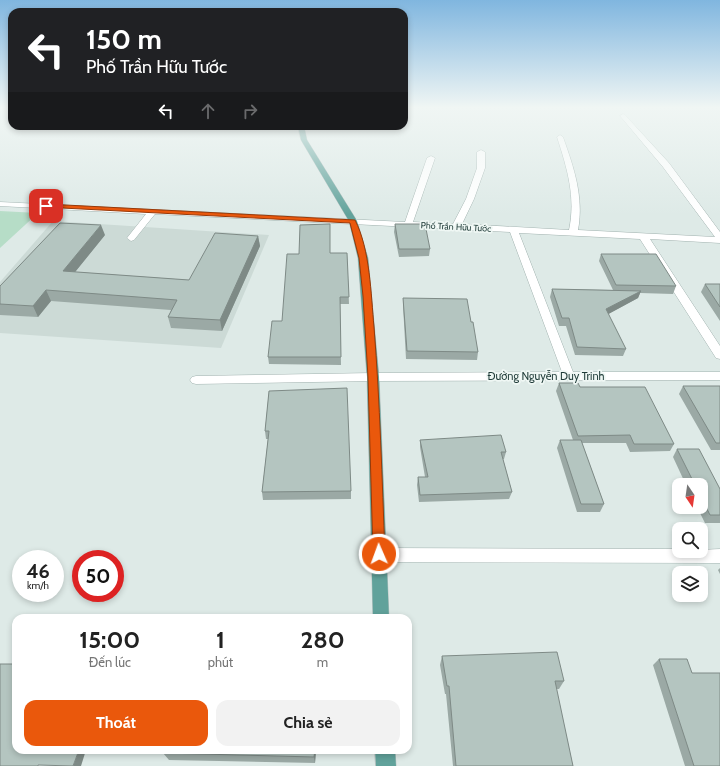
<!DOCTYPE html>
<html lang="vi">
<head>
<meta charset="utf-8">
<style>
	body { margin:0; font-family:Cabin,sans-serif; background:#f2f2f2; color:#222; height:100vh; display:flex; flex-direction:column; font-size:15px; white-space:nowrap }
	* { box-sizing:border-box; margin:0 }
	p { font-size:13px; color:#767676 }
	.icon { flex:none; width:22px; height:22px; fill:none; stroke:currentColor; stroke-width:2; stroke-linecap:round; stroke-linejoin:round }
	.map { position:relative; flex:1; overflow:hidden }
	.side { position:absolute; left:12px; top:614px; width:400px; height:140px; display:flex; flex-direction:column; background:#fff; border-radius:12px; box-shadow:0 2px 6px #0003 }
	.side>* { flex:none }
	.hud { position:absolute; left:8px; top:8px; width:400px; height:122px; border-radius:12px; box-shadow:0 2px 6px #0003; background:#202124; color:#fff; overflow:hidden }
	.needle { width:26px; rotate:167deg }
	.tools { position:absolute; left:672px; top:478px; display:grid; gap:8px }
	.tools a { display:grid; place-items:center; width:36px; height:36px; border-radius:8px; background:#fff; box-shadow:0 2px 6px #0003; font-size:20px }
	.speed { position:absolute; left:12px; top:550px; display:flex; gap:8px; font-size:20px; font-weight:700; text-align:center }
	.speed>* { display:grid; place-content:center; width:52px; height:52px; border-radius:50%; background:#fff; box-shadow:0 2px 6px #0003; line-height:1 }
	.speed small { font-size:10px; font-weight:400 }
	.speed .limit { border:6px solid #d22; background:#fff; color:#111 }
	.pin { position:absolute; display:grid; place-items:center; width:34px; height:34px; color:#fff; margin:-17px; border-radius:8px; box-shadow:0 2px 6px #0006 }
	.me { position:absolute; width:44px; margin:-22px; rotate:358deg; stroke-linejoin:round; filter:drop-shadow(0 0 3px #0008) }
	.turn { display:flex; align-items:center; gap:14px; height:84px; padding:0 12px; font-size:18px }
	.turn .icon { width:52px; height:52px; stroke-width:2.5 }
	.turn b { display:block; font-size:28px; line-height:34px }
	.lanes { display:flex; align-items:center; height:38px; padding:0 12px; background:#0003; justify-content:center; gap:20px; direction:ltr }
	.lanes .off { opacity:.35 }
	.eta { display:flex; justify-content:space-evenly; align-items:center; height:68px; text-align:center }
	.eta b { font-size:24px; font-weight:700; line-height:28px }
	.primary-button { display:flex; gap:8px; margin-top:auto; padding:8px 12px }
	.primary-button a { flex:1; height:46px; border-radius:12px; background:#ea580c; color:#fff; font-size:16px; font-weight:700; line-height:46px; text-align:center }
	.primary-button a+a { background:#f2f2f2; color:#222 }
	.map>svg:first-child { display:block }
	.built { fill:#ccdad6 }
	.green { fill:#b6ddc7 }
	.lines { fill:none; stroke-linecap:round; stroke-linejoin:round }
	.minor-casing { stroke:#a1b2af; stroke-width:1 }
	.major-casing { stroke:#bcc4c3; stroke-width:1 }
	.minor { fill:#fff; fill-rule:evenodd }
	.major { fill:#61a29b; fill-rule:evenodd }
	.wall { fill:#9ba9a5 }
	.shaded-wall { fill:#7e8a86 }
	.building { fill:#b4c5c0; stroke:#7e8a86 }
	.route { fill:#ea580c; stroke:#983908 }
	.labels { text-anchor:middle; stroke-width:3.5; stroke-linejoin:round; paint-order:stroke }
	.far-street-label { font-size:9px; fill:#1f3b38; stroke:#eff7f4 }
	.street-label { font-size:11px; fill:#1f3b38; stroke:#eff7f4 }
</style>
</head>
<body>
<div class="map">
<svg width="720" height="766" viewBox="0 0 720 766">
	<rect width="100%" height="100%" fill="#deeae7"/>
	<path class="built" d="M53,221L269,235L221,348L0,333V282Z"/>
	<path class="green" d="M0,211L38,213L0,248Z"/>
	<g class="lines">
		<g class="minor-casing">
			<path id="minor" d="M0,108H4L0,112Z
				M623,114L625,115L669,163L720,232V243L650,239L720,346V359L716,358L640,239L519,233L573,372H720V380L373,381L196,384L192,383L190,380L192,377L196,376L373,373L562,372L510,232L155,214L134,240L131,241L127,238L146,214L0,206V202L405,222L427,158L431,156L435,158L413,222L453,224L466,199L477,168V152L481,150L485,152V168L474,199L462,224L569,230C576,197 567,168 557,137L560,135L563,137C574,168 584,197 578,230L715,237L663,167L621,117L620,116Z
				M379,548L679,549V551L720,549V563L379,562L373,560L371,555L373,550Z"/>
		</g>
		<g class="major-casing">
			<path id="major" d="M298,126H304L307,140L357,221L368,258L379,377L389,618H373L367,377L358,258L349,221L301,140Z
				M375,750H395L396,766H376Z"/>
		</g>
		<use href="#minor" class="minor"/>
		<use href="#major" class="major"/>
	</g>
	<path class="wall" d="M330,224V253H347L349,304H340L341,365L269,364L268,357L282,321L299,254Z
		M395,224L430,249L429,256L399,257L394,232Z
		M105,235L75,272L189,280L258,236L260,246L222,331L171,328L168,317L171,310L51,301L38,317L0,315V286Z
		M601,254L676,286L673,294L640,293L638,298L608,314L626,349L623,356L575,355L566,326H559L550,297L552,289L613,290L599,261Z
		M705,284H720V321L701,292Z
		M403,298L471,322L478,352L477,360L406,359L403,305Z
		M559,383L580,387L674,444L670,451L630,452L626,443H582L604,504L600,512H577L557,448L560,440H573L556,391Z
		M683,386H720V450H711L679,394Z
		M269,391L351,491V499L263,500L262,492L268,439H266L265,431Z
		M420,440L506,452L504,459H503L512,492L509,499L419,502L417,485L418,477H425L420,447Z
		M677,449L720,489V523H705L697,507H701V485H686L673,457Z
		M720,568V574L718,570Z
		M442,656L564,681L559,689H556L573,766H453L446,694H445L440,665Z
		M659,659L692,673L720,766H685L653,665Z
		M316,750L315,763L169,760L163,753Z"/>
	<path class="shaded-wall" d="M101,225L105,235L67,282L63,271Z
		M258,236L260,246L222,331L220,320Z
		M46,290L51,301L38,317L33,306Z
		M641,291L638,298L603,317L606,309Z
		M79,750H86L81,766H73Z
		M315,750H316L315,763L314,757Z"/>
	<path class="building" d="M60,223L101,225L63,271L189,280L215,233L258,236L220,320L168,317L177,300L46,290L33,306L0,304V286Z
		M330,224V253H347L349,297H340L341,357H268L272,321H282L287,254H299L300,225Z
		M395,224H425L430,249H399Z
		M601,254H656L676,286L616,285Z
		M705,284H720V307Z
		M552,289L641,291L606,309L626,349L577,347L569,318H562Z
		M403,298L467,299L471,322H473L478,352L407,351Z
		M559,383H578L580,387H645L674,444H634L630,435L578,436Z
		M683,386H720V443H716Z
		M347,388L351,491L262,492L269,431H265L269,391Z
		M501,435L506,452H501L512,492L420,495L418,477H428L420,440Z
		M560,440H581L604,504H581Z
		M677,449H699L720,489V515H710L701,497V485H695Z
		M557,652L564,681H555L573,766H456L449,686H447L442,656Z
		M659,659H687L692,673H720V766H694Z
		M0,664H16V750H79L73,766L38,765V766H0Z
		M164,750H315L314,757L163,753Z"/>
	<linearGradient id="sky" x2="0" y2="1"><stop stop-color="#80b6df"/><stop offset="0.5" stop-color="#f0f6f4"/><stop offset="1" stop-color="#f0f6f4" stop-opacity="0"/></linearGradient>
	<rect width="720" height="215" fill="url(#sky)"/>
	<path class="route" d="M46,204L355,220C370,249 371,295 374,327C380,403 382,479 385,554L383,558L379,560L375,558L373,554L368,377L363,296L359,258L350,223L43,207V205Z"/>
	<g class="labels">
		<g class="far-street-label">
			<text transform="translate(456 227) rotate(3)" y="3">Phố Trần Hữu Tước</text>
		</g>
		<g class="street-label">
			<text x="546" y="380">Đường Nguyễn Duy Trinh</text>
		</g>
	</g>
</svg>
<div class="tools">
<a><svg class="needle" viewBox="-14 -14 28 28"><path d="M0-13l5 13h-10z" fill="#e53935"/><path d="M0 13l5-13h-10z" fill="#767676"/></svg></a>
<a><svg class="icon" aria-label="search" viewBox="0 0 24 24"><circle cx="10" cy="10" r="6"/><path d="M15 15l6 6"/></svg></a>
<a><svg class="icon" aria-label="layers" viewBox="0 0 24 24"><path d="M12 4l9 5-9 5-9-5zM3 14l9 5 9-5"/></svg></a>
</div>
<div class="speed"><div>46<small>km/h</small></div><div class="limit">50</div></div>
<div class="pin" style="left:46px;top:206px;background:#d93025"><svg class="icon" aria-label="arrive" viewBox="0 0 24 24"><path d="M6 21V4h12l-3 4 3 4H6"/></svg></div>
<svg class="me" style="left:379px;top:554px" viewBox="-20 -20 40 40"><circle r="17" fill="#ea580c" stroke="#fff" stroke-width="3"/><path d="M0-11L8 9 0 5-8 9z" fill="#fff"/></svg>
<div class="hud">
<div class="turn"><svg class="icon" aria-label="left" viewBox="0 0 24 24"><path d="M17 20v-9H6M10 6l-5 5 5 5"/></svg><div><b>150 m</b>Phố Trần Hữu Tước</div></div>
<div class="lanes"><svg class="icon" aria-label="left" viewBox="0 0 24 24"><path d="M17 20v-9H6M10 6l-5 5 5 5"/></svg><svg class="icon off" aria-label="ahead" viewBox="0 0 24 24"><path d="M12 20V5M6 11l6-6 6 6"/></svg><svg class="icon off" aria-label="right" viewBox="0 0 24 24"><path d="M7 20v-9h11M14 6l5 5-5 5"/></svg></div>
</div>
<section class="side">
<div class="eta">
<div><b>15:00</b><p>Đến lúc</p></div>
<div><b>1</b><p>phút</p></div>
<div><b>280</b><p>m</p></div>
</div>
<div class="primary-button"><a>Thoát</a><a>Chia sẻ</a></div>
</section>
</div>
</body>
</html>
